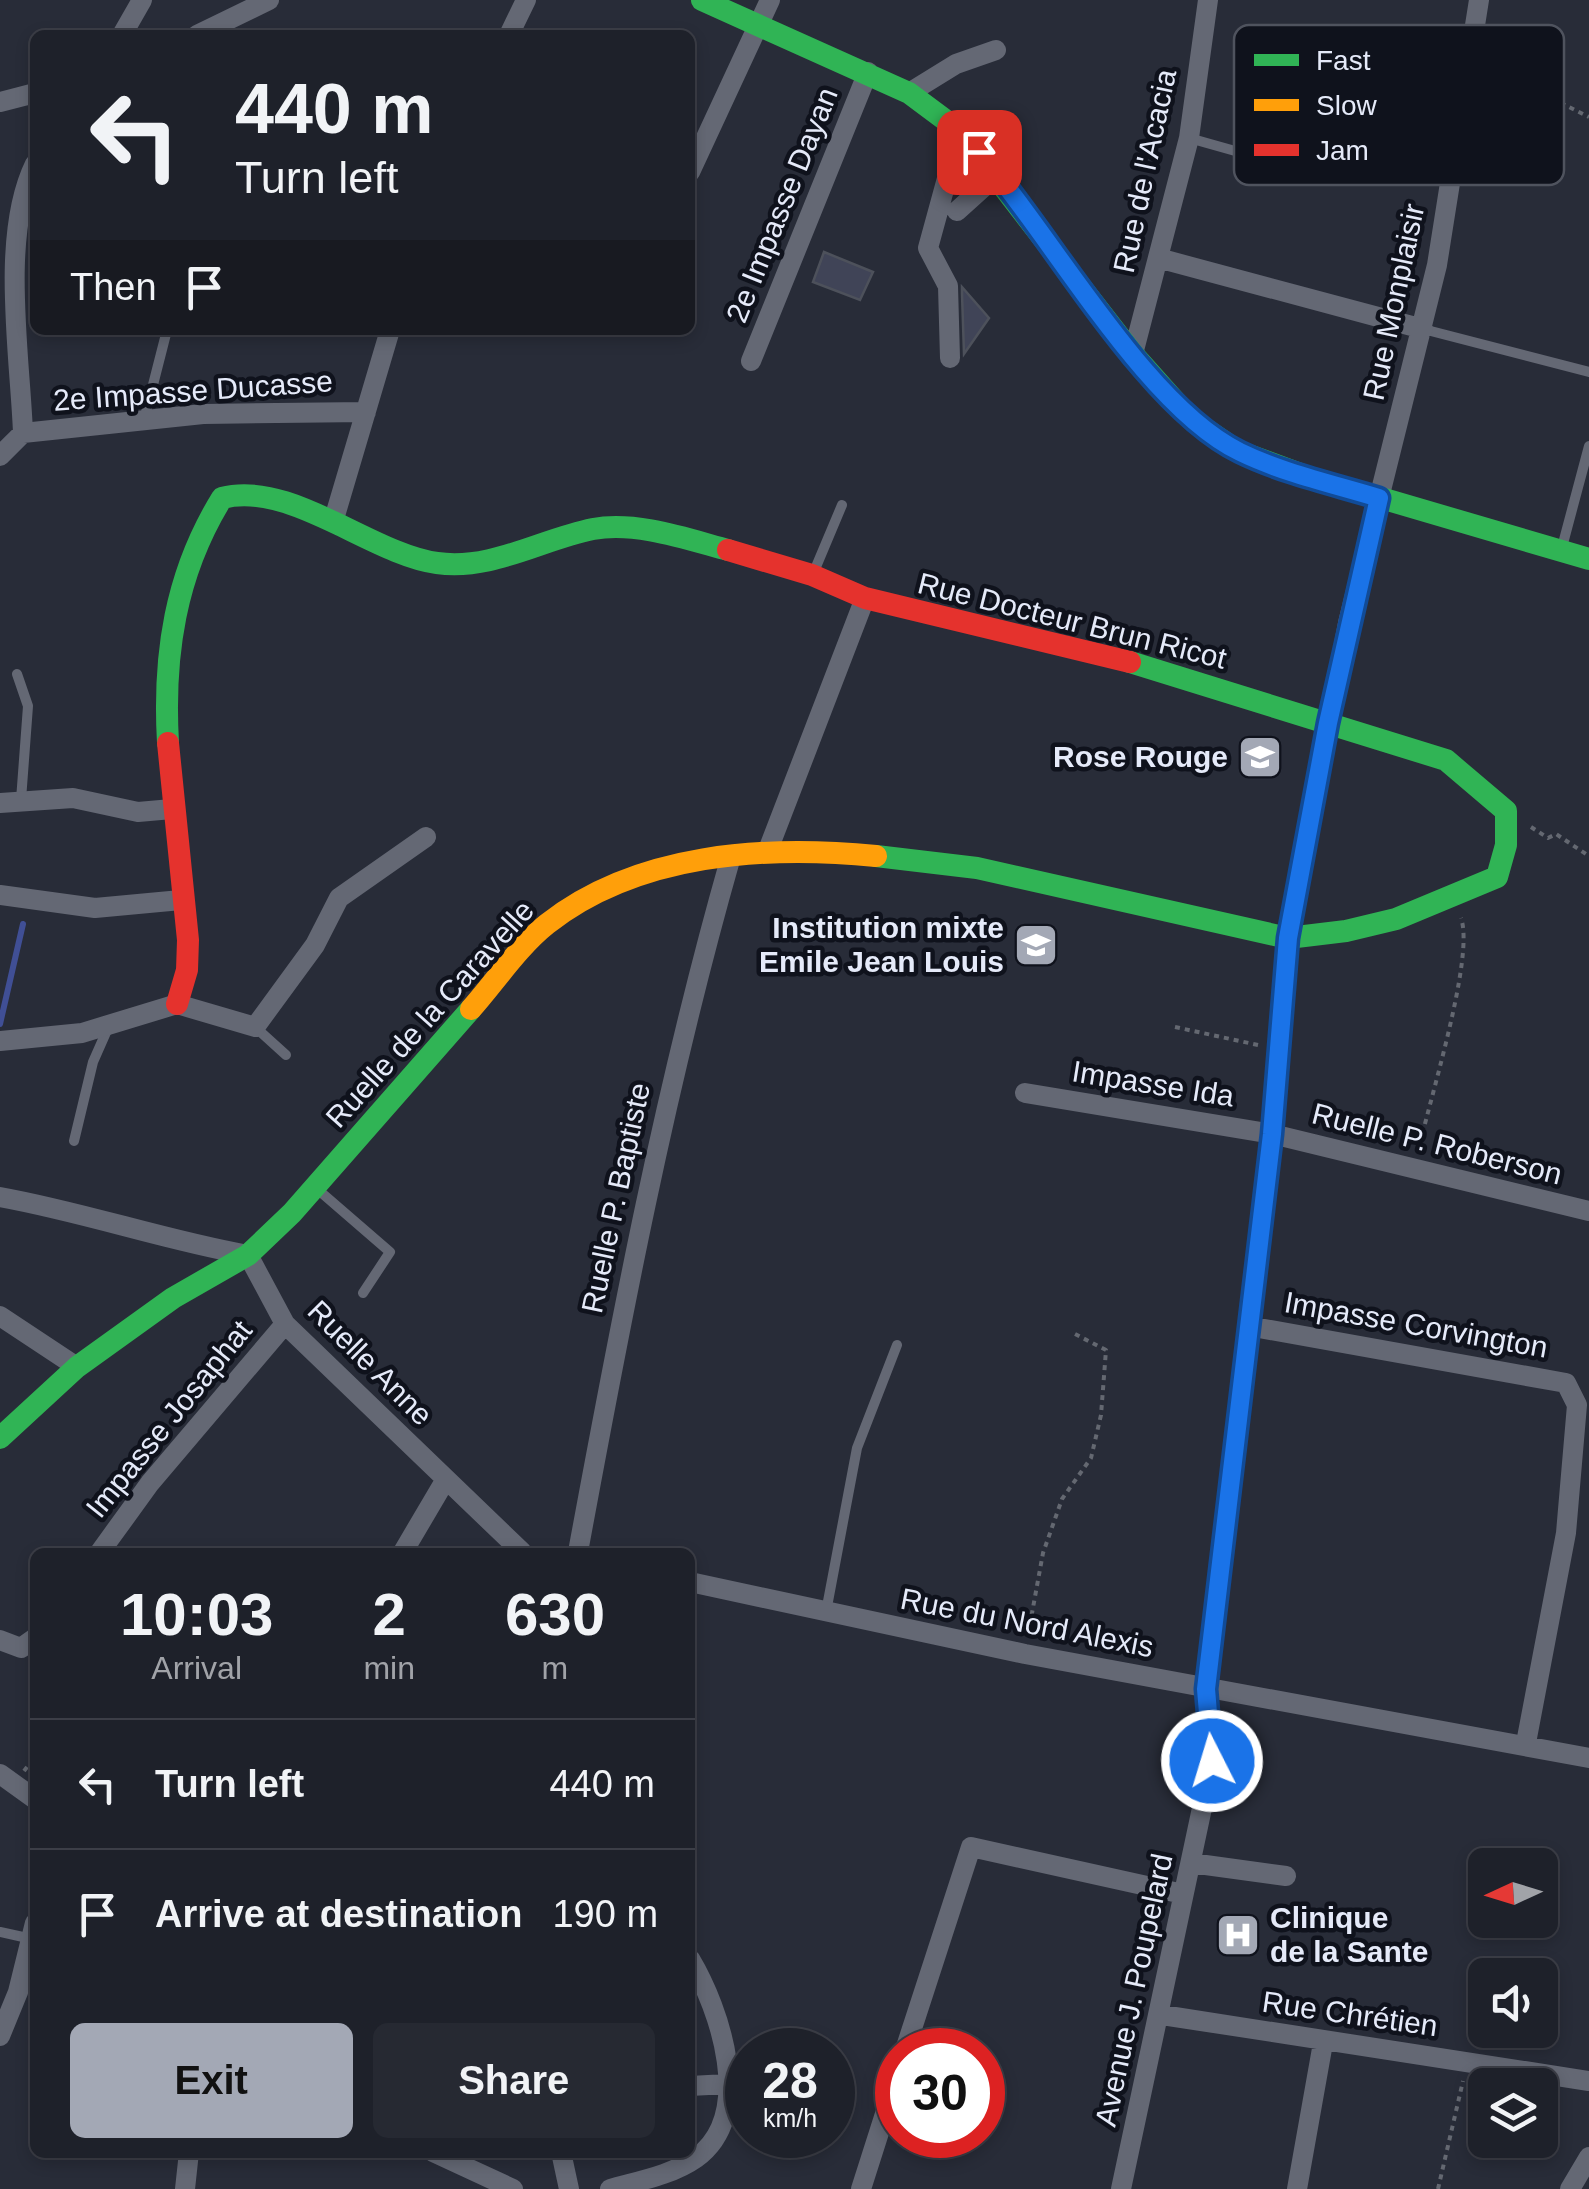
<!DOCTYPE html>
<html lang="en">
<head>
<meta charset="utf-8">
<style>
	body { margin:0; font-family:Helvetica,sans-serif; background:#262932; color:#f1f3f6; height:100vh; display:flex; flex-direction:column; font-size:38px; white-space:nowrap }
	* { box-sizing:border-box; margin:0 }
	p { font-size:32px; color:#a1a3a8 }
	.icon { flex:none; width:55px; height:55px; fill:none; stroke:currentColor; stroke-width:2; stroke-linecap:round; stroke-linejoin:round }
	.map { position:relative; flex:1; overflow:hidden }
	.details { position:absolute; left:30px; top:1548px; width:665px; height:610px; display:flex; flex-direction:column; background:#1e212a; border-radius:15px; box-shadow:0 5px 15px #0003,0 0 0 2px #3c3e47 }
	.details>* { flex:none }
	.guide { position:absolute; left:30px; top:30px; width:665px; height:305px; border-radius:15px; box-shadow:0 5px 15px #0003,0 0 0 2px #3c3e47; background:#1e212a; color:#f1f3f6; overflow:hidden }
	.needle { width:65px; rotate:266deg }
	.fabs { position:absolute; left:1468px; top:1848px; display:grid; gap:20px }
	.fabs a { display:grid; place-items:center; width:90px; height:90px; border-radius:15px; background:#1e212a; box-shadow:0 5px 15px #0003,0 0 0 2px #3c3e47; font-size:50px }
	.speed { position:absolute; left:725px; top:2028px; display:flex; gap:20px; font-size:50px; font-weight:700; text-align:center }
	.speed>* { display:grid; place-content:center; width:130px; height:130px; border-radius:50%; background:#1e212a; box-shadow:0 5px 15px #0003,0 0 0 2px #3c3e47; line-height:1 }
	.speed small { font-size:25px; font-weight:400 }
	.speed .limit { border:15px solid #d22; background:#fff; color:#111 }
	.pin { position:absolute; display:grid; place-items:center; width:85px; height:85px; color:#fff; margin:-42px; border-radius:20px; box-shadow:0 5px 15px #0006 }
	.me { position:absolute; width:110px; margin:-55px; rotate:355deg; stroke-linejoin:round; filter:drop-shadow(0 0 8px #0008) }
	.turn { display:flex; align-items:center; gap:35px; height:210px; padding:0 40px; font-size:45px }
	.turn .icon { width:130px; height:130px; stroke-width:2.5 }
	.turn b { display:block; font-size:70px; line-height:85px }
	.then { display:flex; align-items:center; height:95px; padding:0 40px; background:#0003; gap:20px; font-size:38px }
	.eta { display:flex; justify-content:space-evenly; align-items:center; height:170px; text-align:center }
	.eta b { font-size:60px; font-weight:800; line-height:70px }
	.button { display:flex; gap:20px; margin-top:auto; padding:20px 40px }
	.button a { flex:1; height:115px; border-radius:15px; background:#a3a8b5; color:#111; font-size:40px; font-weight:800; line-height:115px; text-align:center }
	.button a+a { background:#262932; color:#f1f3f6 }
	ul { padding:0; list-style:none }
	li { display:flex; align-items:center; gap:30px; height:130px; padding:0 40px; border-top:2px solid #3c3e47 }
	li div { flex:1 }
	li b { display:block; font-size:38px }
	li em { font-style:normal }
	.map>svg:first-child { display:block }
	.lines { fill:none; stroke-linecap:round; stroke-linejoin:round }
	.stream { stroke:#404f95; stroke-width:6 }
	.building { fill:#404457; stroke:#4d515b; stroke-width:2.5 }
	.path { stroke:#646871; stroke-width:4; stroke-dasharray:5 5; stroke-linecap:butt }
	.lane { stroke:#646874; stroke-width:10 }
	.street { stroke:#646874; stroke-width:20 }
	.fast { stroke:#30b455; stroke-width:22 }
	.slow { stroke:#ff9f0a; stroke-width:22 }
	.jam { stroke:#e5322d; stroke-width:22 }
	.route-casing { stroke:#114b97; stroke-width:25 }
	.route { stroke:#1a73e8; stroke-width:18 }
	.labels { text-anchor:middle; stroke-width:9; stroke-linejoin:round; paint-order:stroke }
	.street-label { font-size:30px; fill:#e5eaf9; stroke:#0f121c }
	.poi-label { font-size:30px; font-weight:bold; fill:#e5eaf9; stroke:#0f121c; text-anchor:end }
	.key { fill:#0f121c; stroke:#4f535e; stroke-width:2.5 }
	.key-label { font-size:28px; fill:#e5eaf9 }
</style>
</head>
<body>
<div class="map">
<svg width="1589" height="2189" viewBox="0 0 1589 2189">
	<rect width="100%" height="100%" fill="#282c38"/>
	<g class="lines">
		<path class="stream" d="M0,1024L23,924"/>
	</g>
	<path class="building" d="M824,252L873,272L860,300L813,282Z
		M962,287L989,318L964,354L962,294Z"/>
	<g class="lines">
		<path class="path" d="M1489,67L1589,117
			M1531,827L1548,838L1556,834L1589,856
			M1175,1027L1258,1045
			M1418,1153C1428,1104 1475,958 1461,918
			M1028,1635L1043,1553L1062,1499L1091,1458L1101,1415L1106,1350L1075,1334
			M24,1771L35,1757
			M1438,2189L1463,2081"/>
		<path class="lane" d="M1189,138L1299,169L1323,157L1347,131
			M1423,329L1589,372
			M144,420L167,330
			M1561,551L1589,446
			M813,574L842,505
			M17,674L28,706L21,800
			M255,1027L286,1055
			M74,1141L93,1062L108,1028
			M316,1188L390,1252L363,1293
			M826,1612L857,1448L897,1345
			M0,1932L32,1939"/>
		<path class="street" d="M122,35L142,0
			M197,35L269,0
			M509,35L526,0
			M909,93L956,64L996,50
			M0,102L35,93
			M690,172L770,0
			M957,211L998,174
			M1158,258L1423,329
			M1133,354L1189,138L1208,0
			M950,358L948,286L928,248L960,131
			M751,361L868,72
			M23,433L203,414L366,412
			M23,433C20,355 0,235 35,164
			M0,456L23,433
			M334,519L390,330
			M0,803L73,798L138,812L172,809
			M768,850L865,598
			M0,895L95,908L181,900
			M0,1041L82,1033L177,1004L255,1027L315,945L339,898L426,837
			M1025,1093L1272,1134L1589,1211
			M0,1197C84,1212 164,1240 248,1255L285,1324L522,1552
			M0,1316L77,1367
			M1248,1326L1566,1383L1577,1405L1566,1533L1526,1743
			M100,1552L150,1483L285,1324
			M403,1552L446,1479
			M578,1552C621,1319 665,1088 730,860
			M690,1582L1025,1654L1589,1758
			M0,1640L21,1648L35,1638
			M0,1774L35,1799
			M1191,1863L1286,1876
			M1162,2015L1589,2081
			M0,2036L18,1992L35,1923
			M905,2050L971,1847L1183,1894
			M690,2086L727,2084
			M433,2152L513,2189
			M561,2152L569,2189
			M185,2189L189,2152
			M610,2189C638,2181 672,2175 696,2158C756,2115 720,2009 690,1959
			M861,2189L898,2073
			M1121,2189L1212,1761L1206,1689L1272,1134L1288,938L1348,623L1437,265L1479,0
			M1297,2189L1323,2043
			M1570,2189L1589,2157"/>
		<path class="fast" d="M702,0L909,93L960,131L1133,354L1191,419L1238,451L1306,476L1589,559
			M168,743C163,655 175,574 222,498C290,480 371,554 437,563C491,571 542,539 593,529C636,521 687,539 728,550
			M876,856L977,868L1288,938L1346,931L1396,919L1497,877L1506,845V811L1446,760L1130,662
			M0,1438L77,1367L173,1298L248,1255L292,1213L471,1009"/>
		<path class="slow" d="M471,1009C495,982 518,947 547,924C637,853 765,845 876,856"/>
		<path class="jam" d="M728,550L812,575L865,598L1130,662
			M168,743L188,940L187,970L177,1004"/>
	</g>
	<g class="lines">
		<g class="route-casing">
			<path id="route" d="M979,152C1051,235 1146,407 1240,452C1283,473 1333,484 1379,498L1328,723L1288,938L1272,1134L1206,1689L1212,1761"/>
		</g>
		<use href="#route" class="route"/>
	</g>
	<defs>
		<g id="school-square" transform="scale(2.25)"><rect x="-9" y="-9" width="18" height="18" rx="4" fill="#a3a8b5" stroke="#0f121c"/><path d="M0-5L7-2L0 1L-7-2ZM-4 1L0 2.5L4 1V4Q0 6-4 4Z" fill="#fff"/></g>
		<g id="hospital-square" transform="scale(2.25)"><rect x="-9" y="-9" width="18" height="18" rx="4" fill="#a3a8b5" stroke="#0f121c"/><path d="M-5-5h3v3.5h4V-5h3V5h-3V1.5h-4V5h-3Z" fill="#fff"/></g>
	</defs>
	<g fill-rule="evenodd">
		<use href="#school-square" x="1260" y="757"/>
		<use href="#school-square" x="1036" y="945"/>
		<use href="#hospital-square" x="1238" y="1935"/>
	</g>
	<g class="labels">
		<g class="street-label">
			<text transform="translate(1145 171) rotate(-78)" y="10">Rue de l'Acacia</text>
			<text transform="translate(782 205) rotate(-68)" y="10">2e Impasse Dayan</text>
			<text transform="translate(1394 302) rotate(-78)" y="10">Rue Monplaisir</text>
			<text transform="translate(193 391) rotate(-4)" y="10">2e Impasse Ducasse</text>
			<text transform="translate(1072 621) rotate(14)" y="10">Rue Docteur Brun Ricot</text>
			<text transform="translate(430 1014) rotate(-48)" y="10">Ruelle de la Caravelle</text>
			<text transform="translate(1153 1084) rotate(9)" y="10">Impasse Ida</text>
			<text transform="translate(1437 1144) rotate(14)" y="10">Ruelle P. Roberson</text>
			<text transform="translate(616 1198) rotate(-78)" y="10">Ruelle P. Baptiste</text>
			<text transform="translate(1416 1325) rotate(10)" y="10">Impasse Corvington</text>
			<text transform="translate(370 1363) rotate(45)" y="10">Ruelle Anne</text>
			<text transform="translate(169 1419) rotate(-51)" y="10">Impasse Josaphat</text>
			<text transform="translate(1027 1623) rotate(11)" y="10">Rue du Nord Alexis</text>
			<text transform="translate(1134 1990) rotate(-78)" y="10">Avenue J. Poupelard</text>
			<text transform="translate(1350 2014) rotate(8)" y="10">Rue Chrétien</text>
		</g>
		<g class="poi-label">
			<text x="1228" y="767">Rose Rouge</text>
			<text x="1004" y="938">Institution mixte<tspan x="1004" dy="34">Emile Jean Louis</tspan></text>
			<text x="1270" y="1928" text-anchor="start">Clinique<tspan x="1270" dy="34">de la Sante</tspan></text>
		</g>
	</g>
	<rect x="1234" y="25" width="330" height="160" rx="15" class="key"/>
	<rect x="1254" y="54" width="45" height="12" fill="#30b455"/>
	<rect x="1254" y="99" width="45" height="12" fill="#ff9f0a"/>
	<rect x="1254" y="144" width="45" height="12" fill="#e5322d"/>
	<g class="key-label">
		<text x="1316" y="70">Fast</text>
		<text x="1316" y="115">Slow</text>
		<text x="1316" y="160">Jam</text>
	</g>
</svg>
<div class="fabs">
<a><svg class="needle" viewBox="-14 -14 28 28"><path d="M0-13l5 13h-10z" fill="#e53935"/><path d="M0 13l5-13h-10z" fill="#a1a3a8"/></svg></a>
<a><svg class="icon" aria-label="sound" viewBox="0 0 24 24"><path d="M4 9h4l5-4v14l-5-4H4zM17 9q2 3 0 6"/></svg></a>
<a><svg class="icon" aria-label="layers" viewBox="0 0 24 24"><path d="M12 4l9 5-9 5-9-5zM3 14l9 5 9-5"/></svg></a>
</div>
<div class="speed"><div>28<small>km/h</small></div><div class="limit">30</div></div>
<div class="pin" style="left:979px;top:152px;background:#d93025"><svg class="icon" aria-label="arrive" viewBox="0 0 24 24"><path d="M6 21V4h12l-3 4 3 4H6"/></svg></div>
<svg class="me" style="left:1212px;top:1761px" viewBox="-20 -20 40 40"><circle r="17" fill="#1a73e8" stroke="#fff" stroke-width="3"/><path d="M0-11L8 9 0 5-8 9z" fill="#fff"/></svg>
<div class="guide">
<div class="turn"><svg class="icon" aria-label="left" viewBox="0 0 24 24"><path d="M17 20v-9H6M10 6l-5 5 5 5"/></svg><div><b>440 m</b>Turn left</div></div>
<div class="then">Then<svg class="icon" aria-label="arrive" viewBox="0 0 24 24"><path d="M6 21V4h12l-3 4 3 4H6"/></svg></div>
</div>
<section class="details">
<div class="eta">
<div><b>10:03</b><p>Arrival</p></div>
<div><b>2</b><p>min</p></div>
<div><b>630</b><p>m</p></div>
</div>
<ul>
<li><svg class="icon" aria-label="left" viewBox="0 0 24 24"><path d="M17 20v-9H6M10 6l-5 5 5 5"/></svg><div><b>Turn left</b></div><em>440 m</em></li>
<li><svg class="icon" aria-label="arrive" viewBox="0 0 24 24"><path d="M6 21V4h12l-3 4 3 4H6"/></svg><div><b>Arrive at destination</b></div><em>190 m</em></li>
</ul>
<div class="button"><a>Exit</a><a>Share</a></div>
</section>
</div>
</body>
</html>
